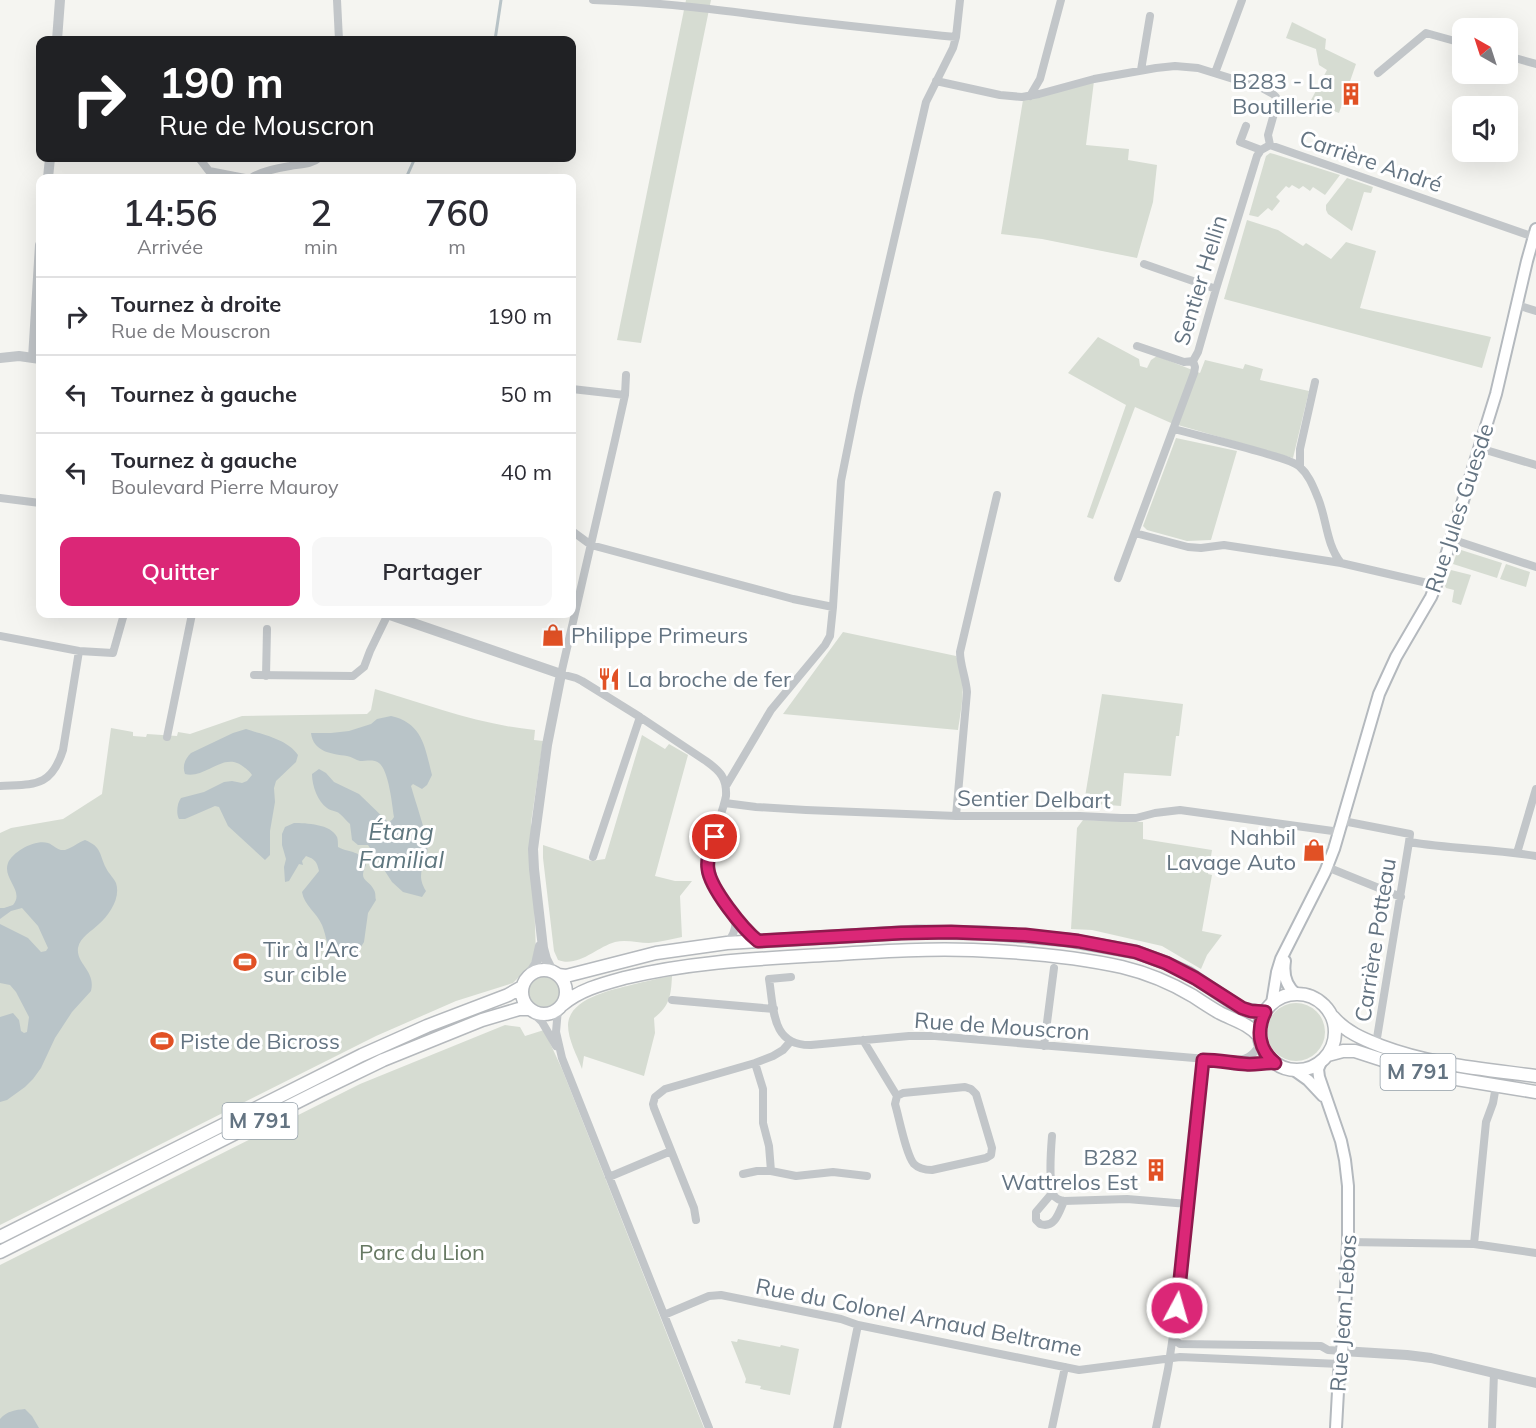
<!DOCTYPE html>
<html lang="fr">
<head>
<meta charset="utf-8">
<style>
	body { margin:0; font-family:Mulish,sans-serif; background:#f7f7f7; color:#2b2b33; height:100vh; display:flex; flex-direction:column; font-size:22px; white-space:nowrap }
	* { box-sizing:border-box; margin:0 }
	p { font-size:20px; color:#7c7c81 }
	.icon { flex:none; width:33px; height:33px; fill:none; stroke:currentColor; stroke-width:2; stroke-linecap:round; stroke-linejoin:round }
	.map { position:relative; flex:1; overflow:hidden }
	.details { position:absolute; left:36px; top:174px; width:540px; height:444px; display:flex; flex-direction:column; background:#fff; border-radius:12px; box-shadow:0 6px 24px #0002 }
	.details>* { flex:none }
	.banner { position:absolute; left:36px; top:36px; width:540px; height:126px; border-radius:12px; box-shadow:0 6px 24px #0002; background:#202124; color:#fff; overflow:hidden }
	.needle { width:39px; rotate:321deg }
	.controls { position:absolute; left:1452px; top:18px; display:grid; gap:12px }
	.controls a { display:grid; place-items:center; width:66px; height:66px; border-radius:12px; background:#fff; box-shadow:0 6px 24px #0002; font-size:30px }
	.pin { position:absolute; display:grid; place-items:center; width:51px; height:51px; color:#fff; margin:-26px; border:3px solid #fff; border-radius:50%; box-shadow:0 2px 6px #0007 }
	.me { position:absolute; width:66px; margin:-33px; rotate:6deg; stroke-linejoin:round; filter:drop-shadow(0 0 4px #0008) }
	.turn { display:flex; align-items:center; gap:21px; height:126px; padding:0 24px; font-size:27px }
	.turn .icon { width:78px; height:78px; stroke-width:2.5 }
	.turn b { display:block; font-size:42px; line-height:51px }
	.eta { display:flex; justify-content:space-evenly; align-items:center; height:102px; text-align:center }
	.eta b { font-size:36px; font-weight:600; line-height:42px }
	.action { display:flex; gap:12px; margin-top:auto; padding:12px 24px }
	.action a { flex:1; height:69px; border-radius:12px; background:#db2777; color:#fff; font-size:24px; font-weight:600; line-height:69px; text-align:center }
	.action a+a { background:#f7f7f7; color:#2b2b33 }
	ul { padding:0; list-style:none }
	li { display:flex; align-items:center; gap:18px; height:78px; padding:0 24px; border-top:2px solid #e1e1e2 }
	li div { flex:1 }
	li b { display:block; font-size:22px }
	li em { font-style:normal }
	.map>svg:first-child { display:block }
	.green { fill:#d6dcd2 }
	.water { fill:#b9c4c8 }
	.lines { fill:none; stroke-linecap:round; stroke-linejoin:round }
	.stream { stroke:#b9c4c8; stroke-width:3 }
	.secondary-casing { stroke:#b4b9be; stroke-width:14 }
	.primary-casing { stroke:#b5b9bd; stroke-width:15 }
	.minor { stroke:#c2c6c9; stroke-width:8 }
	.tertiary { stroke:#c2c6c9; stroke-width:10 }
	.secondary { stroke:#fff; stroke-width:10 }
	.primary { stroke:#fff; stroke-width:12 }
	.route-casing { stroke:#8e194d; stroke-width:15 }
	.route { stroke:#db2777; stroke-width:10 }
	.labels { text-anchor:middle; stroke-width:6; stroke-linejoin:round; paint-order:stroke }
	.shield { fill:#fff; stroke:#929ea8; stroke-width:1.5 }
	.shield-label { font-size:21px; font-weight:bold; fill:#647482 }
	.poi-label { font-size:22px; fill:#647482; stroke:#fff; text-anchor:start }
	.street-label { font-size:22px; fill:#647482; stroke:#fff }
	.park-label { font-size:22px; fill:#677963; stroke:#fff }
	.water-label { font-size:24px; font-style:italic; fill:#5f777f; stroke:#fff }
</style>
</head>
<body>
<div class="map">
<svg width="1536" height="1428" viewBox="0 0 1536 1428">
	<rect width="100%" height="100%" fill="#f5f5f1"/>
	<path class="green" d="M686,0H711L641,343L617,340Z
		M1292,22L1326,39L1325,49L1356,64L1339,113L1310,102L1327,70L1319,65L1316,49L1286,38Z
		M1094,81L1086,145L1129,149L1128,160L1157,165L1153,202L1137,258L1042,239L1001,234L1023,100Z
		M1270,153L1274,154L1340,175L1325,195L1313,187L1310,191L1303,186L1299,189L1292,185L1289,188L1286,186L1276,197L1280,201L1272,211L1268,208L1258,217L1249,215L1266,156Z
		M1347,178L1373,187L1371,193L1364,192L1352,231L1328,214L1326,210V205Z
		M1247,220L1278,230L1303,246L1306,243L1331,259L1346,242L1376,251L1360,308L1491,337L1482,368L1224,299Z
		M1098,337L1139,359L1140,366L1147,368L1151,360L1157,356L1200,373L1205,360L1243,369L1245,364L1263,369L1260,380L1309,391L1293,458L1171,423L1135,407L1093,519L1087,517L1126,405L1068,373Z
		M1176,438L1237,451L1211,540L1187,541L1147,530L1143,526Z
		M1458,549L1502,563L1497,578L1453,564Z
		M1506,564L1530,572L1526,587L1500,579Z
		M1451,570L1471,575L1461,605L1452,602L1454,590L1446,588L1445,586Z
		M843,632L956,656C967,682 962,703 958,730L783,714Z
		M375,689C428,705 481,725 535,730L534,740L543,741L531,823L536,952L530,966L513,983L456,1001L376,1036L0,1225V833L11,828L63,819L102,794L111,728L133,732V736L146,737L147,734L177,736L178,732L190,734L242,716L367,714L371,710Z
		M1102,694L1183,704L1179,736H1176L1171,776L1124,773L1121,806L1084,803Z
		M642,735L665,749L669,744L688,755L655,876L675,881H692L680,896L682,937C671,939 660,942 649,943C638,943 626,939 615,942C597,947 578,968 558,960L554,951L543,858V845L591,861L605,859Z
		M1083,820L1143,822V839L1212,850L1208,874L1212,875L1202,931L1222,935L1207,955L1201,969L1162,946L1092,930L1071,929L1077,828Z
		M527 992a17 17 0 1 1 34 0a17 17 0 1 1-34 0Z
		M672,976C671,995 670,1006 654,1018L655,1033L644,1076L584,1056L582,1069C577,1055 568,1040 568,1025C569,998 612,990 631,985C644,982 658,978 672,976Z
		M1267 1032a29 29 0 1 1 58 0a29 29 0 1 1-58 0Z
		M505,1025L520,1027L525,1036L544,1030L562,1069L704,1428H0V1265L360,1084Z
		M738,1339L780,1347L781,1345L799,1349L790,1395L760,1389L761,1386L745,1383L746,1379L731,1341L737,1342Z"/>
	<path class="water" d="M391,716C423,723 425,748 432,775L427,785L422,789L413,784L411,786C416,804 425,828 427,845C430,863 413,870 426,891L422,897L403,892L392,882L368,845H358L352,840L350,824C346,821 344,817 340,814C336,810 332,812 327,808C318,802 312,786 312,774L319,769L326,773L334,782L359,794L388,822L392,820L394,817C392,804 389,771 379,763C374,759 366,761 360,761C356,760 352,757 347,756C332,754 313,752 311,733H331L349,731L371,724L377,719Z
		M246,729C263,735 287,739 298,755L296,762L276,781L274,788L275,802L270,831V855L265,860L228,826L219,807L215,806L185,819H179C176,814 177,803 181,798L204,792L224,782L232,781L242,783L247,781L252,775C249,770 246,769 241,765C222,753 205,779 185,774C182,766 185,759 191,753L233,733Z
		M294,823C306,823 331,824 337,837C338,839 338,845 338,847C352,854 359,849 366,865C358,882 368,878 374,890C376,893 375,897 376,900L368,913L364,942L359,950L351,955L336,957C326,948 327,937 322,925C317,913 304,905 302,892L319,871C317,862 315,859 306,856L302,861L303,865L299,864L289,881L285,882L284,867L286,859L282,845V834L285,827Z
		M85,840C102,847 99,854 106,868C109,874 114,878 116,883C121,898 109,915 99,924C92,931 80,937 78,948C76,964 96,971 91,991L72,1012L55,1038L41,1068L33,1079L25,1087L7,1100L0,1102V1017L13,1013L19,1020L21,1031L24,1033L27,1032L29,1017L16,992L10,985L0,983V924L28,938L41,952L46,951L48,948L38,926L22,908L11,911L0,919V908H4L13,905C25,891 2,879 8,863C13,851 36,839 48,843C54,845 57,851 65,850C70,849 79,842 85,840Z
		M25,1409L32,1416L39,1428H0V1419C7,1411 15,1410 25,1409Z"/>
	<g class="lines">
		<path class="stream" d="M495,40L501,0
			M406,178L415,158"/>
		<g class="secondary-casing">
			<path id="secondary" d="M1285,961C1283,974 1286,986 1296,994
				M1272,1003L1277,972L1281,959L1325,872L1334,849L1379,694L1396,657L1431,597L1440,575L1496,394L1527,261L1536,229
				M1321,1062L1318,1069L1319,1077L1341,1141L1345,1160L1348,1186V1242L1344,1335L1339,1373L1336,1428
				M1294,1070L1308,1080L1323,1096"/>
		</g>
		<g class="primary-casing">
			<path id="primary" d="M522 992a22 22 0 1 1 44 0a22 22 0 1 1-44 0Z
				M558,975L566,976L656,953L727,943L917,932L986,933L1068,940L1136,952L1166,963L1188,973L1242,1009L1265,1013
				M1259 1032a38 38 0 1 1 76 0a38 38 0 1 1-76 0Z
				M562,1005C579,990 602,984 624,978C689,962 755,959 822,955C872,952 922,948 973,950C1022,952 1073,956 1122,967C1147,973 1171,983 1193,996C1202,1002 1211,1008 1220,1013C1234,1020 1249,1024 1259,1036
				M1333,1017C1346,1032 1363,1039 1381,1046C1431,1065 1483,1069 1536,1076
				M1328,1055L1343,1051H1355L1426,1074L1536,1092
				M0,1237L362,1055L427,1026L508,995L522,987
				M0,1252L319,1091L383,1060L482,1020L519,1009H529"/>
		</g>
		<path class="minor" d="M337,0L339,40
			M593,0C662,2 729,11 797,20C850,26 903,32 956,37
			M1508,56L1536,64
			M1141,70L1150,16
			M1215,73L1242,0
			M1378,73L1426,33L1462,43
			M936,81L1000,95L1022,97L1039,94L1094,79L1156,68L1175,66L1198,68L1262,88L1273,94L1276,97L1277,103L1268,135L1270,145L1534,237
			M1030,96L1040,79L1061,0
			M1246,126L1240,142L1261,150
			M199,158L209,171L245,178
			M251,178C262,171 277,168 290,166C300,164 311,165 319,158
			M1144,264L1216,289
			M1517,305L1536,311
			M1137,346L1184,362L1193,361
			M626,375L625,395L615,440L561,674L576,678L582,681L640,717L706,761C720,771 727,778 726,796C722,817 708,844 708,864C707,884 743,928 758,941
			M572,389L625,395
			M1174,429C1204,437 1234,444 1264,453C1276,457 1289,459 1299,466C1309,475 1313,486 1318,498C1327,520 1326,544 1341,563
			M1479,448L1536,465
			M1300,467V449L1315,382
			M0,498L40,503
			M572,531L591,545L793,599L833,607
			M1135,533L1188,547L1201,548L1224,545L1341,563L1436,585
			M1451,539L1536,567
			M1118,578L1194,373L1195,367L1193,361L1198,352L1216,289L1257,156L1261,150L1270,145
			M0,636L79,651L113,653L124,614
			M254,675L353,676L364,667L370,651L388,614
			M266,676L267,629
			M167,737L192,614
			M0,786C34,784 51,788 63,750L79,651
			M726,786L771,710L825,645L830,636L833,607L841,481L858,396L926,102L953,48L956,37L960,0
			M725,803L756,807L806,810L956,816H1080L1121,818H1136L1155,813L1180,810L1340,832
			M956,816L967,692C966,678 960,665 960,652L997,495
			M1343,821L1410,834L1409,842C1451,849 1494,849 1536,856
			M1517,853L1536,789
			M593,857L640,717
			M1327,867L1401,897
			M727,943C734,935 737,927 735,917
			M791,977L769,979C774,1009 771,1046 811,1045L909,1036H935L1230,1061L1246,1064L1268,1062L1275,1063
			M672,1000L774,1009
			M558,1009L556,1032L562,1058L709,1428
			M531,1011L542,1022L556,1046
			M863,1040L897,1096L895,1104C899,1117 906,1155 914,1164C919,1169 925,1170 932,1170L986,1158L991,1155L992,1148L976,1094L971,1089L965,1087L903,1093L897,1096
			M1376,1044L1409,842
			M1044,1046L1054,968
			M1238,1060C1249,1059 1255,1053 1261,1043
			M1052,1136C1051,1148 1048,1189 1055,1197C1058,1200 1060,1200 1064,1201L1127,1199L1188,1204
			M771,1171L796,1176L833,1172L867,1176
			M743,1174L757,1171H771L769,1146L763,1123V1089L755,1063
			M609,1177L671,1151
			M1053,1192L1036,1212V1220L1040,1224C1055,1229 1059,1212 1064,1201
			M696,1220L694,1208L654,1108L653,1104L655,1097L665,1089L755,1063L773,1056L783,1050L790,1042
			M1348,1242L1474,1244L1536,1253
			M1474,1244L1486,1122L1493,1103L1496,1086
			M664,1315L709,1296L721,1295L841,1319L858,1325L1079,1370L1180,1357L1340,1364
			M1173,1339L1180,1344L1321,1346L1328,1350L1342,1351
			M837,1428L858,1325
			M1052,1428L1065,1367
			M1156,1428L1168,1369L1174,1329L1203,1060
			M1492,1428L1494,1373"/>
		<path class="tertiary" d="M57,40L60,0
			M48,178L50,158
			M0,358L19,356L40,359
			M33,358L40,245
			M387,614L561,674L547,745L533,849L534,869L543,948L546,959L552,971
			M529,975L536,964L540,946
			M1342,1351L1407,1355L1431,1358L1536,1383"/>
		<use href="#secondary" class="secondary"/>
		<use href="#primary" class="primary"/>
	</g>
	<g class="lines">
		<g class="route-casing">
			<path id="route" d="M715,837C712,847 706,858 708,869C710,888 743,929 758,941L901,933L951,932L1025,935L1078,941L1136,952L1166,963L1195,978L1242,1008L1251,1011L1265,1012C1256,1031 1259,1050 1275,1063C1265,1062 1256,1065 1246,1064C1232,1063 1218,1060 1203,1060L1177,1308"/>
		</g>
		<use href="#route" class="route"/>
	</g>
	<defs>
		<g id="building-bare" transform="scale(1.8)"><path d="M-4-6H4V6H1V3H-1V6H-4ZM-2.5-4.3h1.7v1.8h-1.7ZM.8-4.3h1.7v1.8H.8ZM-2.5-1h1.7V.8h-1.7ZM.8-1h1.7V.8H.8Z" fill="#e15125" stroke="#fff" stroke-width="2.5" paint-order="stroke"/></g>
		<g id="shop-bare" transform="scale(1.8)"><path d="M-5-2.5h2.3a2.7 3.5 0 0 1 5.4 0H5L5.5 6h-11ZM-1.5-2.5h3a1.5 2.3 0 0 0-3 0Z" fill="#e15125" stroke="#fff" stroke-width="2.5" paint-order="stroke"/></g>
		<g id="restaurant-bare" transform="scale(1.8)"><path d="M-5-6h1v4h1v-4h1v4h1v-4h1v5L-1.5 .5V6h-2V.5L-5-1ZM5-6V6H3V1.5H1.5Q1.5-4 5-6Z" fill="#e15125" stroke="#fff" stroke-width="2.5" paint-order="stroke"/></g>
		<g id="stadium-bare" transform="scale(1.8)"><path d="M0-5a6.5 5 0 1 0 0 10a6.5 5 0 1 0 0-10ZM-3.5-1.8h7v3.6h-7Z" fill="#e15125" stroke="#fff" stroke-width="2.5" paint-order="stroke"/></g>
	</defs>
	<g fill-rule="evenodd">
		<use href="#building-bare" x="1351" y="94"/>
		<use href="#shop-bare" x="553" y="635"/>
		<use href="#restaurant-bare" x="609" y="679"/>
		<use href="#shop-bare" x="1314" y="850"/>
		<use href="#stadium-bare" x="245" y="962"/>
		<use href="#stadium-bare" x="162" y="1041"/>
		<use href="#building-bare" x="1156" y="1170"/>
	</g>
	<g class="labels">
		<g class="shield">
			<rect x="1380.5" y="1054" width="75" height="36" rx="4.5"/>
			<rect x="222.5" y="1103" width="75" height="36" rx="4.5"/>
		</g>
		<g class="shield-label">
			<text x="1418" y="1079">M 791</text>
			<text x="260" y="1128">M 791</text>
		</g>
		<g class="poi-label">
			<text x="1333" y="89" text-anchor="end">B283 - La<tspan x="1333" dy="25">Boutillerie</tspan></text>
			<text x="571" y="643">Philippe Primeurs</text>
			<text x="627" y="687">La broche de fer</text>
			<text x="1296" y="845" text-anchor="end">Nahbil<tspan x="1296" dy="25">Lavage Auto</tspan></text>
			<text x="263" y="957">Tir à l'Arc<tspan x="263" dy="25">sur cible</tspan></text>
			<text x="180" y="1049">Piste de Bicross</text>
			<text x="1138" y="1165" text-anchor="end">B282<tspan x="1138" dy="25">Wattrelos Est</tspan></text>
		</g>
		<g class="street-label">
			<text transform="translate(1371 161) rotate(19)" y="8">Carrière André</text>
			<text transform="translate(1200 280) rotate(-73)" y="8">Sentier Hellin</text>
			<text transform="translate(1459 508) rotate(-72)" y="8">Rue Jules Guesde</text>
			<text transform="translate(1034 799) rotate(1)" y="8">Sentier Delbart</text>
			<text transform="translate(1375 940) rotate(-81)" y="8">Carrière Potteau</text>
			<text transform="translate(1002 1026) rotate(4)" y="8">Rue de Mouscron</text>
			<text transform="translate(1343 1313) rotate(-86)" y="8">Rue Jean Lebas</text>
			<text transform="translate(919 1317) rotate(11)" y="8">Rue du Colonel Arnaud Beltrame</text>
		</g>
		<g class="park-label">
			<text x="422" y="1260">Parc du Lion</text>
		</g>
		<g class="water-label">
			<text x="401" y="840">Étang<tspan x="401" dy="28">Familial</tspan></text>
		</g>
	</g>
</svg>
<div class="controls">
<a><svg class="needle" viewBox="-14 -14 28 28"><path d="M0-13l5 13h-10z" fill="#e53935"/><path d="M0 13l5-13h-10z" fill="#7c7c81"/></svg></a>
<a><svg class="icon" aria-label="sound" viewBox="0 0 24 24"><path d="M4 9h4l5-4v14l-5-4H4zM17 9q2 3 0 6"/></svg></a>
</div>
<div class="pin" style="left:715px;top:837px;background:#d93025"><svg class="icon" aria-label="arrive" viewBox="0 0 24 24"><path d="M6 21V4h12l-3 4 3 4H6"/></svg></div>
<svg class="me" style="left:1177px;top:1308px" viewBox="-20 -20 40 40"><circle r="17" fill="#db2777" stroke="#fff" stroke-width="3"/><path d="M0-11L8 9 0 5-8 9z" fill="#fff"/></svg>
<div class="banner">
<div class="turn"><svg class="icon" aria-label="right" viewBox="0 0 24 24"><path d="M7 20v-9h11M14 6l5 5-5 5"/></svg><div><b>190 m</b>Rue de Mouscron</div></div>
</div>
<section class="details">
<div class="eta">
<div><b>14:56</b><p>Arrivée</p></div>
<div><b>2</b><p>min</p></div>
<div><b>760</b><p>m</p></div>
</div>
<ul>
<li><svg class="icon" aria-label="right" viewBox="0 0 24 24"><path d="M7 20v-9h11M14 6l5 5-5 5"/></svg><div><b>Tournez à droite</b><p>Rue de Mouscron</p></div><em>190 m</em></li>
<li><svg class="icon" aria-label="left" viewBox="0 0 24 24"><path d="M17 20v-9H6M10 6l-5 5 5 5"/></svg><div><b>Tournez à gauche</b></div><em>50 m</em></li>
<li><svg class="icon" aria-label="left" viewBox="0 0 24 24"><path d="M17 20v-9H6M10 6l-5 5 5 5"/></svg><div><b>Tournez à gauche</b><p>Boulevard Pierre Mauroy</p></div><em>40 m</em></li>
</ul>
<div class="action"><a>Quitter</a><a>Partager</a></div>
</section>
</div>
</body>
</html>
